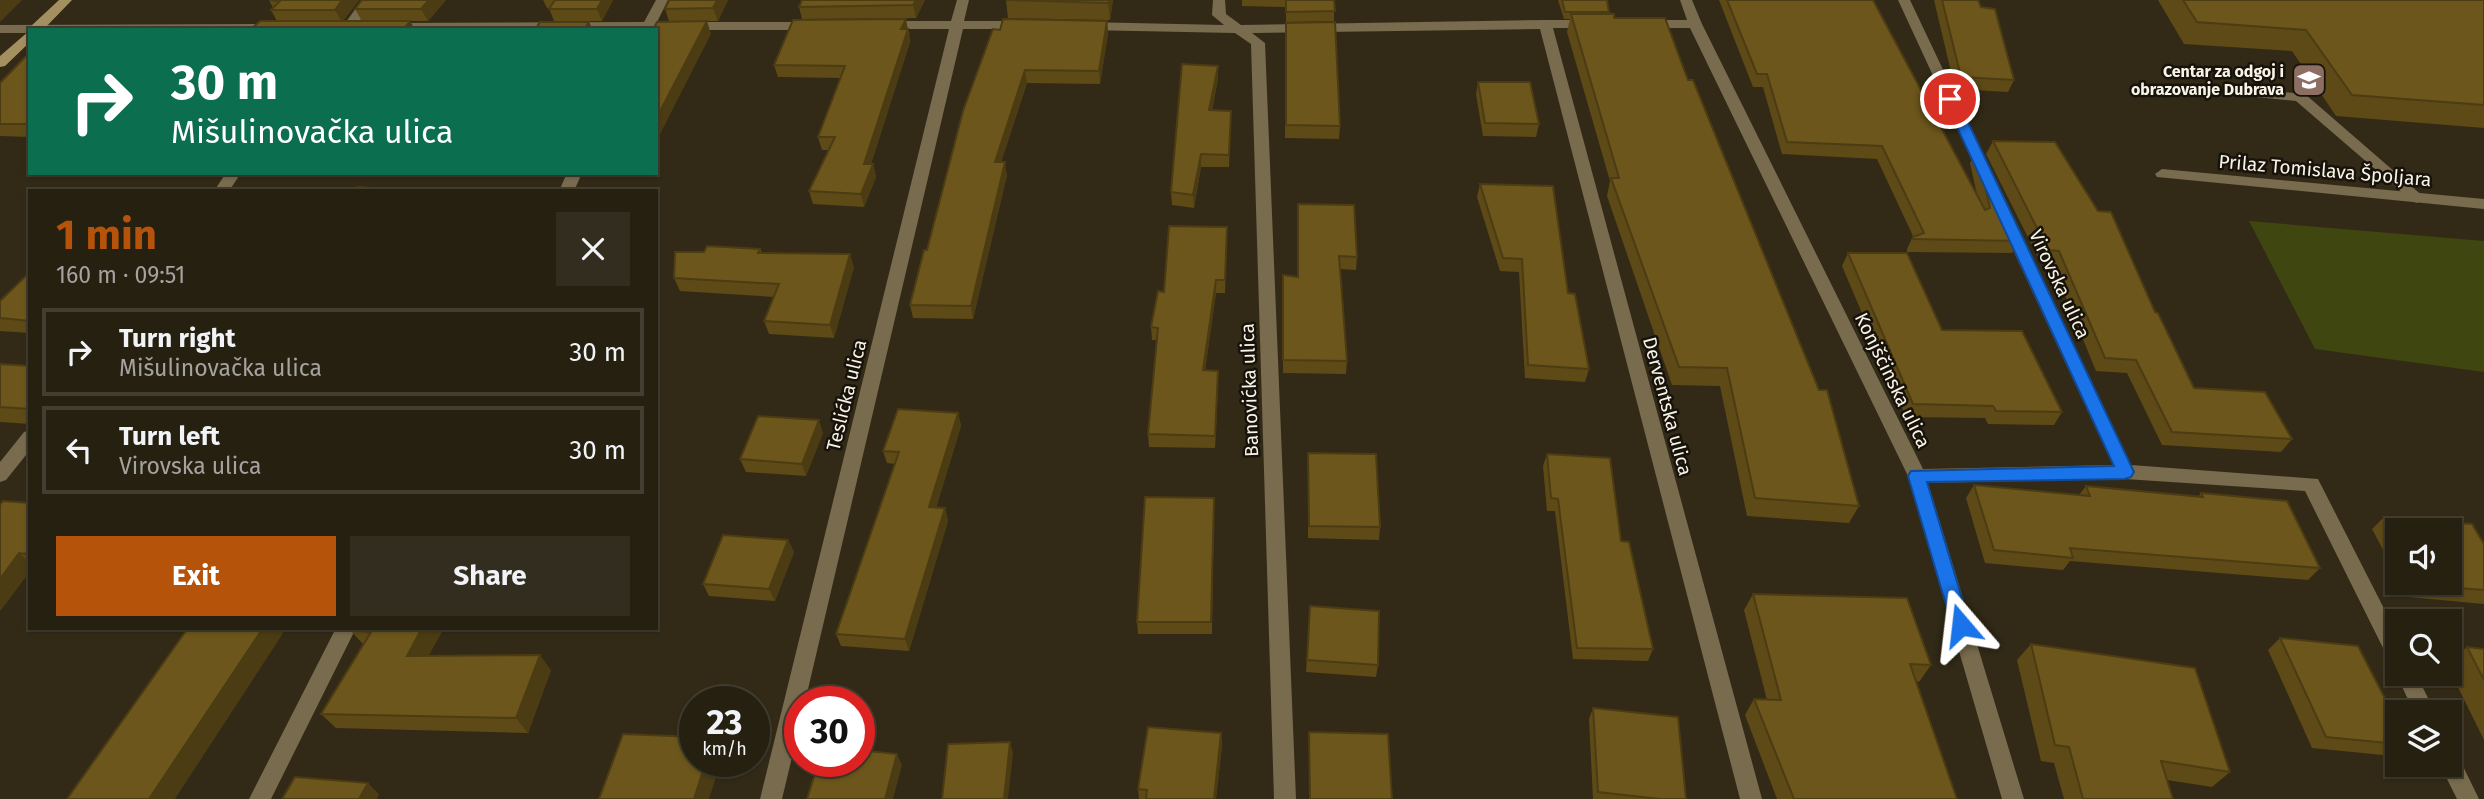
<!DOCTYPE html>
<html lang="en">
<head>
<meta charset="utf-8">
<style>
	body { margin:0; font-family:"Fira Sans",sans-serif; background:#322d1f; color:#f1f3f6; height:100vh; display:flex; flex-direction:column; font-size:26px; white-space:nowrap }
	* { box-sizing:border-box; margin:0 }
	p { font-size:23px; color:#a4a39f }
	.icon { flex:none; width:38px; height:38px; fill:none; stroke:currentColor; stroke-width:2; stroke-linecap:round; stroke-linejoin:round }
	.map { position:relative; flex:1; overflow:hidden }
	.panel { position:absolute; left:28px; top:189px; width:630px; height:441px; display:flex; flex-direction:column; background:#262011; border-radius:0px; box-shadow:0 2px 5px #0004,0 0 0 2px #423e31 }
	.panel>* { flex:none }
	.guide { position:absolute; left:28px; top:28px; width:630px; height:147px; border-radius:0px; box-shadow:0 2px 5px #0004,0 0 0 2px #423e31; background:#0b6e4f; color:#fff; overflow:hidden }
	.tools { position:absolute; left:2385px; top:518px; display:grid; gap:14px }
	.tools a { display:grid; place-items:center; width:77px; height:77px; border-radius:0px; background:#262011; box-shadow:0 2px 5px #0004,0 0 0 2px #423e31; font-size:35px }
	.speed { position:absolute; left:679px; top:686px; display:flex; gap:14px; font-size:35px; font-weight:700; text-align:center }
	.speed>* { display:grid; place-content:center; width:91px; height:91px; border-radius:50%; background:#262011; box-shadow:0 2px 5px #0004,0 0 0 2px #423e31; line-height:1 }
	.speed small { font-size:18px; font-weight:400 }
	.speed .limit { border:10px solid #d22; background:#fff; color:#111 }
	.pin { position:absolute; display:grid; place-items:center; width:60px; height:60px; color:#fff; margin:-30px; border:4px solid #fff; border-radius:50%; box-shadow:0 2px 7px #0007 }
	.me { position:absolute; width:77px; margin:-38px; rotate:343deg; stroke-linejoin:round; filter:drop-shadow(0 0 5px #0008) }
	.turn { display:flex; align-items:center; gap:24px; height:147px; padding:0 28px; font-size:32px }
	.turn .icon { width:91px; height:91px; stroke-width:2.5 }
	.turn b { display:block; font-size:49px; line-height:60px }
	.round { display:grid; place-items:center; flex:none; width:74px; height:74px; border-radius:0px; background:#322d1f }
	.head { display:flex; align-items:center; justify-content:space-between; height:119px; padding:0 28px }
	h1 { font-size:42px; font-weight:700; line-height:52px; color:#b45309 }
	.button { display:flex; gap:14px; margin-top:auto; padding:14px 28px }
	.button a { flex:1; height:80px; border-radius:0px; background:#b45309; color:#fff; font-size:28px; font-weight:700; line-height:80px; text-align:center }
	.button a+a { background:#322d1f; color:#f1f3f6 }
	ul { padding:0; list-style:none }
	li { display:flex; align-items:center; gap:21px; height:88px; margin:0 14px 10px; padding:0 14px; border:4px solid #423e31; border-radius:0px }
	li div { flex:1 }
	li b { display:block; font-size:26px }
	li em { font-style:normal }
	.map>svg:first-child { display:block }
	.green { fill:#3f4610 }
	.lines { fill:none; stroke-linecap:round; stroke-linejoin:round }
	.lane { fill:#786b4e; fill-rule:evenodd }
	.street { fill:#786b4e; fill-rule:evenodd }
	.secondary { fill:#a48f60; fill-rule:evenodd }
	.wall { fill:#5d4a17 }
	.shaded-wall { fill:#4c3c13 }
	.building { fill:#6c561b; stroke:#4c3c13; stroke-width:2 }
	.route { fill:#1a73e8; stroke:#114b97; stroke-width:2 }
	.labels { text-anchor:middle; stroke-width:5; stroke-linejoin:round; paint-order:stroke }
	.far-poi-label { font-size:16px; font-weight:bold; fill:#f9f4e8; stroke:#17130b; text-anchor:end }
	.street-label { font-size:19px; fill:#f9f4e8; stroke:#17130b }
</style>
</head>
<body>
<div class="map">
<svg width="2484" height="799" viewBox="0 0 2484 799">
	<rect width="100%" height="100%" fill="#322a17"/>
	<path class="green" d="M2249,221L2484,241V372L2315,349Z"/>
	<g class="lines">
		<path class="lane" d="M2250,89L2305,94L2425,198L2417,203L2412,201L2296,101L2245,96V90Z"/>
		<path class="street" d="M362,0H375L353,30H340Z
			M656,0H668L657,22H812L819,26L812,30H387L385,27L392,23L644,22Z
			M957,0H969L964,21H1025L1032,25L1025,29H963L805,702H800V724L782,799H760L949,29H885L878,25L885,21H951Z
			M1213,0H1225L1226,14L1241,25L1545,20H1592L1599,24L1592,28H1553L1762,799H1740L1540,29L1252,33L1265,43L1296,799H1274L1251,44L1235,33L1085,30L1078,26L1085,22L1224,25L1212,15Z
			M1680,0H1692L1702,24L1923,469L2113,465L2000,222L2008,217L2013,218L2131,465L2318,479L2398,636V667L2391,664L2305,491L2125,479L1928,483L2024,799H2002L1908,476L1690,28H1645L1638,24L1645,20H1687Z
			M1898,0H1910L1993,175L1991,178H1981L1979,175Z
			M276,24L281,25V30H30V33H0V25Z
			M2162,169L2484,199V209L2157,177L2155,174Z
			M226,173H241L229,191H214Z
			M567,173H582L574,191H559Z
			M30,430V450L6,480L0,482V462L24,432Z
			M336,628H356L271,799H249Z
			M2398,670V674H2416L2435,712H2414L2396,674Z
			M2450,753L2458,756L2479,799H2457L2440,765H2450Z"/>
		<path class="secondary" d="M59,0H72L43,30H30V42L5,66L0,67V56L29,31L30,27Z"/>
	</g>
	<path class="wall" d="M269,0H359L343,21H362L355,9L446,0L428,21H410L415,30H250L277,21L271,10L273,8Z
		M543,0H613L602,21H554L549,8H547Z
		M669,0H728L718,21H669L665,9Z
		M925,0L916,18L802,19L799,7Z
		M1006,0H1113L1110,20L1008,18Z
		M1242,0H1334V21L1286,22V7L1242,6Z
		M1558,0H1607L1608,14L1688,80L1859,506L1849,523L1747,516L1720,386L1672,385L1607,196L1610,181L1567,32L1570,19H1564Z
		M1719,0H1873L1978,199L1970,163L1977,150L2019,241L2012,253L1907,252V249L1913,236L1877,159L1782,154L1763,87H1753Z
		M1934,0H1978L2014,80L2008,92L1955,89Z
		M2158,0H2484V128L2336,116L2292,51L2184,44Z
		M1107,21L1108,33L1100,84L1027,83L1001,162L1007,175L973,319L913,318L910,305L1000,30Z
		M1286,23L1340,126L1339,139L1285,138Z
		M909,31L910,42L871,164H873L876,177L864,207L813,204L809,191L829,150H822L818,137L840,78L778,77L774,65Z
		M30,52V137L0,136V83Z
		M1218,79L1212,110L1231,111L1229,167H1201L1194,208L1172,205L1171,192Z
		M1478,82L1539,124L1536,137L1483,136L1476,94Z
		M1993,141L2155,312L2194,388L2292,439L2281,452L2162,445L2127,373L2096,371L2052,264L2041,263L1986,154Z
		M1480,184L1589,369L1585,382L1525,378L1519,272L1500,271L1477,197Z
		M1298,204L1357,257L1356,270L1340,269L1347,361L1346,374L1283,373V288L1298,277Z
		M1227,240L1225,293H1216L1205,371L1218,384L1215,448L1149,447L1148,434L1157,340H1152L1151,327L1164,292Z
		M760,249L762,253L854,267L834,338L769,334L764,321L774,297L680,291L674,278L704,252Z
		M1848,253L1942,330L2062,412L2054,425L1988,424L1985,418L1906,417L1842,266Z
		M30,272V333L0,331V301Z
		M0,364L30,366V424L0,422Z
		M958,413L961,426L936,508H945L948,521L909,651L841,646L836,634L895,464L887,463L883,451Z
		M823,433L806,476L746,472L740,459Z
		M1308,453L1380,527L1379,540L1308,538Z
		M1547,454L1621,541L1653,649L1648,661L1573,659L1555,511H1547L1543,466Z
		M1974,485L2079,495L2086,486L2198,497L2201,493L2320,568L2308,580L2070,561L2063,570L1985,563L1966,498Z
		M1214,498L1212,634H1138L1137,622Z
		M30,503V571L0,611Z
		M2384,517L2484,544V604L2408,597L2400,583H2450L2398,530V578L2372,529Z
		M788,540L794,552L775,601L709,596L703,584Z
		M1753,594L1931,665L1919,682L1916,681L1957,799H1777L1745,715L1754,699L1767,700L1744,610Z
		M1310,606L1378,665L1376,677L1306,672Z
		M351,628H444L428,656L551,670L528,733L336,728L321,714L363,644L350,630Z
		M2280,638L2398,724V753L2393,756L2312,748L2268,650Z
		M2031,644L2230,772L2212,787L2167,780L2173,799H2064L2054,763L2041,761L2017,660Z
		M2467,647L2484,649V740L2450,671V661Z
		M1593,708L1686,799H1593L1589,719Z
		M1309,732L1392,799H1309Z
		M1221,733L1222,745L1216,799H1139L1138,789Z"/>
	<path class="shaded-wall" d="M0,0H22L0,22Z
		M342,0H359L342,22L335,10Z
		M429,0H446L428,21L421,9Z
		M602,0H613L602,21L597,9Z
		M717,0H728L718,21L713,8Z
		M916,0H925L916,18L913,5Z
		M1109,0H1113L1110,20L1108,3Z
		M906,19L910,42L867,176L864,164L901,29Z
		M410,21L415,30H403Z
		M707,21L711,34L656,142V119Z
		M1107,21L1108,33L1100,84L1099,71Z
		M589,22L593,30H584Z
		M1218,66V79L1210,123L1209,110Z
		M1025,70L1027,83L997,175L995,162Z
		M1201,154V167L1194,208L1193,195Z
		M1005,162L1007,175L973,319L971,306Z
		M873,164L876,177L864,207L861,194Z
		M850,254L854,267L834,338L830,325Z
		M1216,280V293L1203,383V370Z
		M1218,371V384L1215,448V436Z
		M958,413L961,426L932,520L929,507Z
		M819,420L823,433L806,476L802,464Z
		M945,508L948,521L909,651L905,639Z
		M788,540L794,552L775,601L769,589Z
		M30,548V558L25,554Z
		M19,553L30,563V571L0,611V579Z
		M263,628H286L278,641L175,799H149Z
		M422,628H444L420,671L407,656Z
		M540,655L551,670L528,733L516,718Z
		M1221,733L1222,745L1216,799H1214Z
		M1010,742L1013,753L1008,799H1004Z
		M897,754L902,765L893,799H885Z
		M706,761H721L709,799H694Z
		M368,783L379,794L377,799H359Z"/>
	<path class="building" d="M269,0H342L335,10H271L280,1Z
		M362,0H429L421,9H355Z
		M555,0H602L597,9H549Z
		M669,0H717L713,8L665,9Z
		M802,0H916L913,5L799,7Z
		M1006,0H1109L1108,3Z
		M1286,0H1334L1335,11L1286,12Z
		M1562,0H1607L1609,12H1565Z
		M1727,0H1873L1985,210L1990,208L1977,150L2019,241L1913,239V237L1924,233L1882,146L1787,142L1767,74H1757Z
		M1942,0H1978L1981,7L1995,9L2014,80L1961,77Z
		M2183,0H2484V105L2352,95L2306,30L2197,22Z
		M1571,14H1614V18H1665L1688,80H1693L1819,390H1827L1859,506L1755,498L1727,368L1679,367L1611,178H1619Z
		M906,19L901,29H908L864,164H873L861,194L809,191L835,137H818L845,66L774,65L793,20Z
		M1003,19L1107,21L1099,71L1025,70L995,162H1005L971,306L910,305L924,250H927L963,111L993,29L1000,30Z
		M260,21H410L403,30H250Z
		M707,21L656,119V30H653L657,22Z
		M540,22H589L584,30H535Z
		M1335,22L1340,126L1286,125V23Z
		M30,52V124H0V83Z
		M1182,64L1218,66L1209,110L1231,111L1229,155L1201,154L1193,195L1171,192Z
		M1478,82H1530L1539,124L1485,123Z
		M1993,141L2055,142L2098,211L2111,212L2155,312L2158,313L2194,388L2265,392L2292,439L2172,432L2136,360L2105,358L2059,251L2048,250Z
		M1480,184L1553,186L1568,293L1575,294L1589,369L1528,365L1522,259L1503,258Z
		M357,187L408,190L354,191Z
		M1298,204L1354,205L1357,257L1339,256L1347,361L1283,360V275L1298,277Z
		M1169,226L1227,227L1225,280H1216L1203,370L1218,371L1215,436L1148,434L1158,328L1151,327L1158,291L1164,292Z
		M707,246L760,249L758,253L850,254L830,325L764,321L779,284L674,278L675,252H704Z
		M1848,253H1907L1942,330L2022,331L2062,412L1996,411L1993,406L1913,404Z
		M30,272V321L0,318V301Z
		M0,364L30,366V409L0,407Z
		M898,409L958,413L929,507L945,508L905,639L836,634L899,452L883,451Z
		M758,416L819,420L802,464L740,459Z
		M1308,453L1376,454L1380,527L1309,526Z
		M1547,454L1610,458L1621,541L1629,542L1653,649L1577,648L1558,499L1551,498Z
		M1974,485L2090,496L2086,486L2203,497L2201,493L2287,501L2320,568L2070,548L2073,558L1994,550Z
		M1145,497L1214,498L1211,622H1137Z
		M3,501L30,503V548L25,554L19,553L0,579V505Z
		M2384,517L2472,524L2484,544V590L2422,585L2421,583H2450V530H2398V540Z
		M723,535L788,540L769,589L703,584Z
		M1753,594L1907,598L1931,665L1910,664L1957,799H1794L1754,699L1781,700Z
		M1310,606L1379,611L1378,665L1307,660Z
		M188,628H263L149,799H67Z
		M351,628H422L407,656L540,655L516,718L321,714L371,632L350,630Z
		M2280,638L2358,646L2398,724V744L2326,737Z
		M2031,644L2195,668L2230,772L2161,761L2173,799H2083L2069,747L2055,745Z
		M2467,647L2484,649V680Z
		M1593,708L1678,717L1686,799H1660L1598,792Z
		M1148,727L1221,733L1214,799H1146L1147,790L1138,789Z
		M1309,732L1388,734L1392,799H1310Z
		M623,734L695,737V761H706L694,799H599Z
		M1010,742L1004,799H942L948,744Z
		M859,750L897,754L885,799H807L819,761H859Z
		M295,777L368,783L359,799H282Z"/>
	<path class="route" d="M1950,96L1957,99L2134,472L2131,477L2125,479L1927,482L1970,625L1968,631L1961,633L1955,631L1952,625L1908,476L1911,471L2114,466L1944,99Z"/>
	<defs>
		<g id="school-square" transform="scale(1.75)"><rect x="-9" y="-9" width="18" height="18" rx="4" fill="#8d6e63" stroke="#17130b"/><path d="M0-5L7-2L0 1L-7-2ZM-4 1L0 2.5L4 1V4Q0 6-4 4Z" fill="#fff"/></g>
	</defs>
	<g fill-rule="evenodd">
		<use href="#school-square" x="2309" y="80"/>
	</g>
	<g class="labels">
		<g class="far-poi-label">
			<text x="2284" y="77">Centar za odgoj i<tspan x="2284" dy="18">obrazovanje Dubrava</tspan></text>
		</g>
		<g class="street-label">
			<text transform="translate(2325 170) rotate(5)" y="7">Prilaz Tomislava Špoljara</text>
			<text transform="translate(2060 284) rotate(65)" y="7">Virovska ulica</text>
			<text transform="translate(1893 380) rotate(64)" y="7">Konjščinska ulica</text>
			<text transform="translate(1249 390) rotate(-92)" y="7">Banovićka ulica</text>
			<text transform="translate(846 395) rotate(-76)" y="7">Teslićka ulica</text>
			<text transform="translate(1668 406) rotate(75)" y="7">Derventska ulica</text>
		</g>
	</g>
</svg>
<div class="tools">
<a><svg class="icon" aria-label="sound" viewBox="0 0 24 24"><path d="M4 9h4l5-4v14l-5-4H4zM17 9q2 3 0 6"/></svg></a>
<a><svg class="icon" aria-label="search" viewBox="0 0 24 24"><circle cx="10" cy="10" r="6"/><path d="M15 15l6 6"/></svg></a>
<a><svg class="icon" aria-label="layers" viewBox="0 0 24 24"><path d="M12 4l9 5-9 5-9-5zM3 14l9 5 9-5"/></svg></a>
</div>
<div class="speed"><div>23<small>km/h</small></div><div class="limit">30</div></div>
<div class="pin" style="left:1950px;top:99px;background:#d93025"><svg class="icon" aria-label="arrive" viewBox="0 0 24 24"><path d="M6 21V4h12l-3 4 3 4H6"/></svg></div>
<svg class="me" style="left:1961px;top:625px" viewBox="-20 -20 40 40"><path d="M0-17L14 15 0 8-14 15z" fill="#1a73e8" stroke="#fff" stroke-width="4"/></svg>
<div class="guide">
<div class="turn"><svg class="icon" aria-label="right" viewBox="0 0 24 24"><path d="M7 20v-9h11M14 6l5 5-5 5"/></svg><div><b>30 m</b>Mišulinovačka ulica</div></div>
</div>
<section class="panel">
<div class="head"><div><h1>1 min</h1><p>160 m · 09:51</p></div><a class="round"><svg class="icon" aria-label="close" viewBox="0 0 24 24"><path d="M6 6l12 12M18 6L6 18"/></svg></a></div>
<ul>
<li><svg class="icon" aria-label="right" viewBox="0 0 24 24"><path d="M7 20v-9h11M14 6l5 5-5 5"/></svg><div><b>Turn right</b><p>Mišulinovačka ulica</p></div><em>30 m</em></li>
<li><svg class="icon" aria-label="left" viewBox="0 0 24 24"><path d="M17 20v-9H6M10 6l-5 5 5 5"/></svg><div><b>Turn left</b><p>Virovska ulica</p></div><em>30 m</em></li>
</ul>
<div class="button"><a>Exit</a><a>Share</a></div>
</section>
</div>
</body>
</html>
